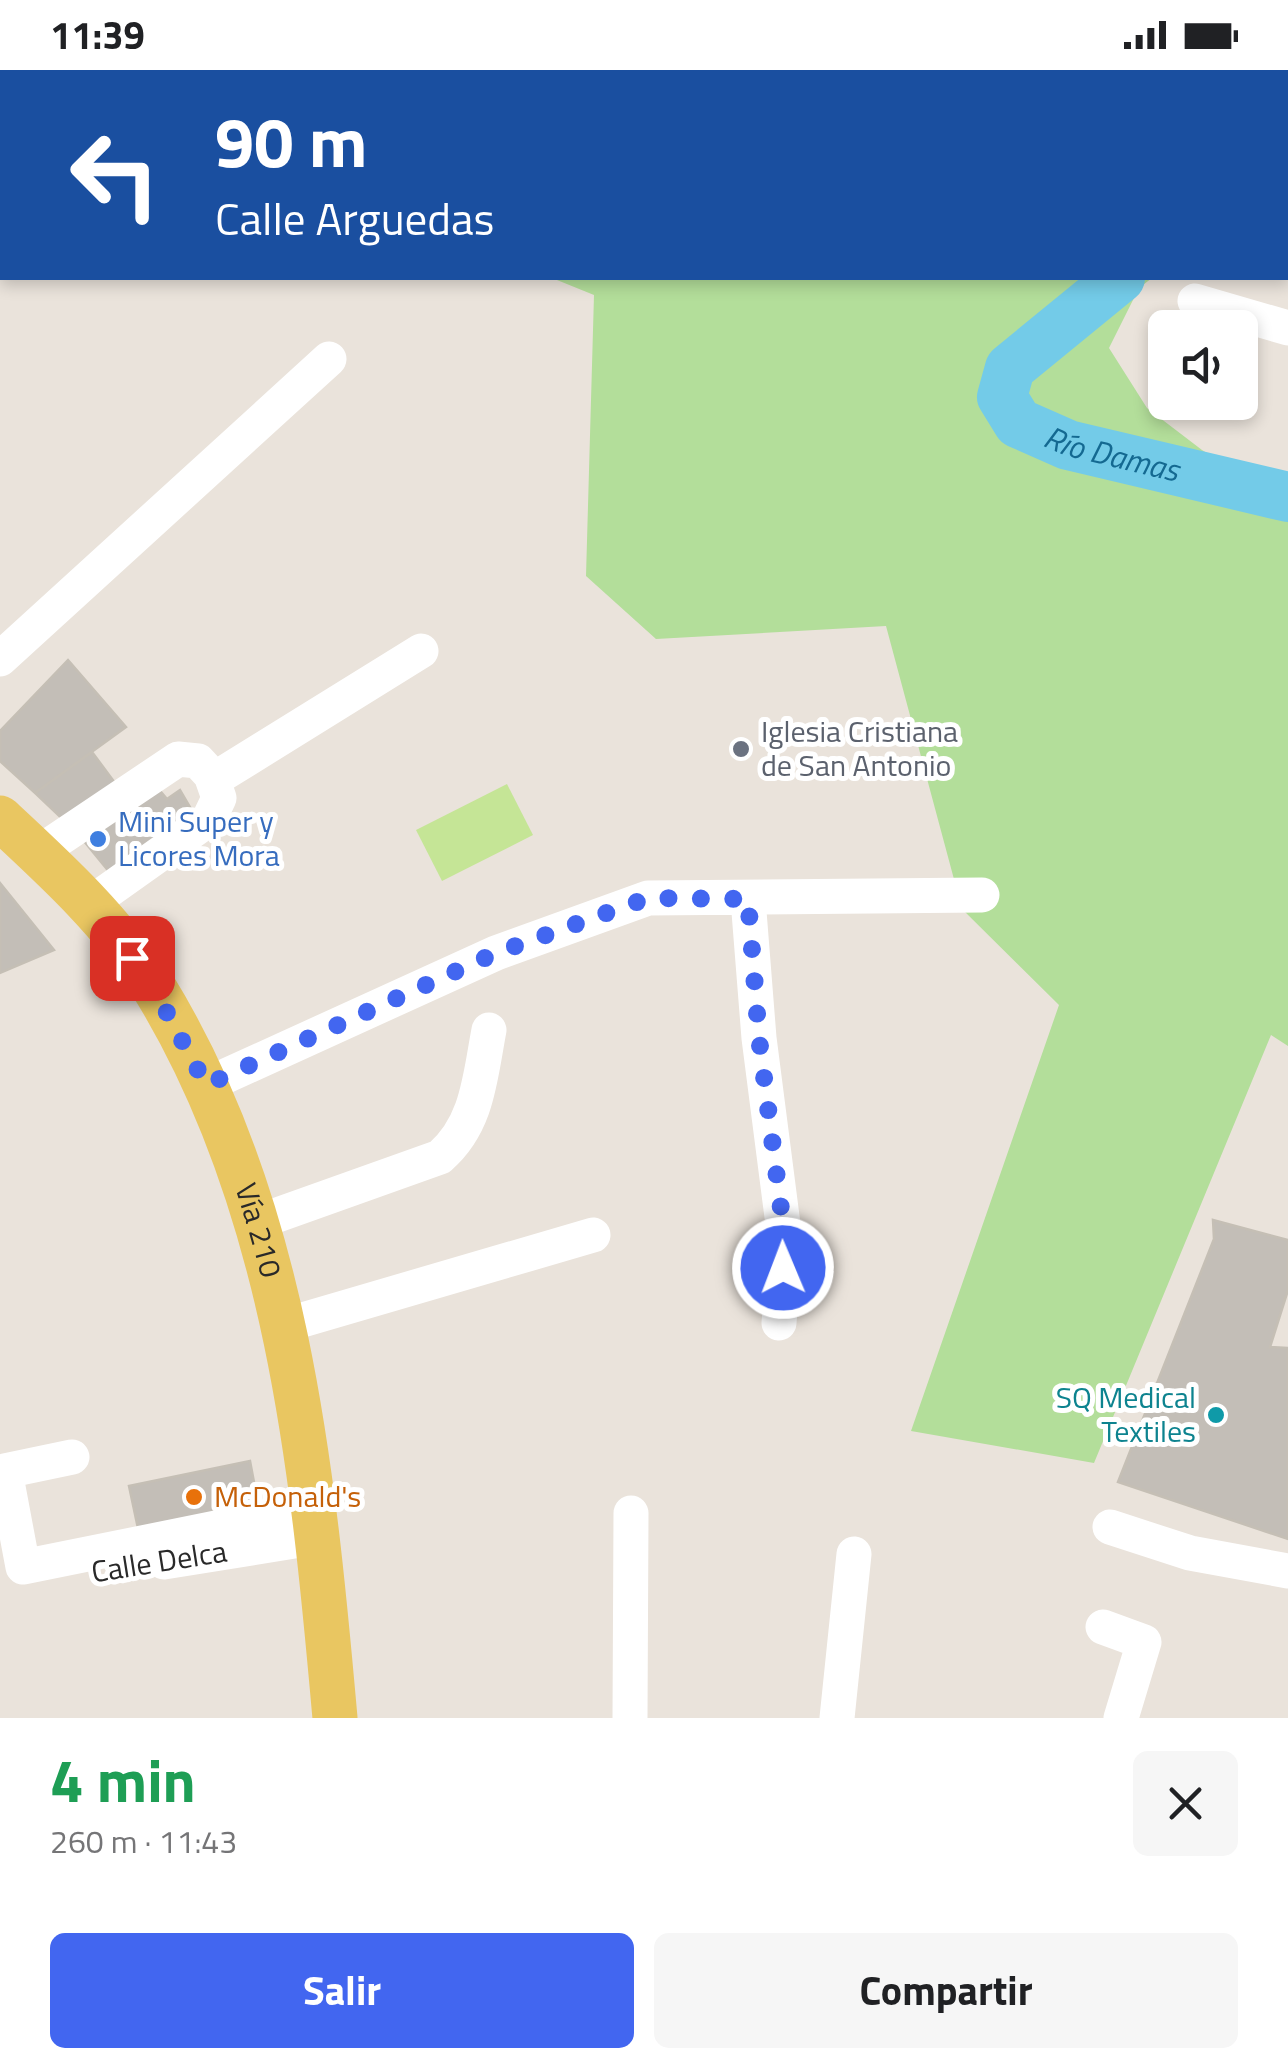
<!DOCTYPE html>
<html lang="es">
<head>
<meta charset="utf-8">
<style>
	body { margin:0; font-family:"Titillium Web",sans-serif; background:#f6f6f6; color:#202124; height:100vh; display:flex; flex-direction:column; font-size:38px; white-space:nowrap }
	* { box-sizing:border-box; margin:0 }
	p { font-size:32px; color:#757577 }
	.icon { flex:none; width:55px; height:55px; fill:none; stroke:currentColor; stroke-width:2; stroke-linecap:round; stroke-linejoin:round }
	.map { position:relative; height:1648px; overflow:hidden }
	.panel { display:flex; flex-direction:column; background:#fff; flex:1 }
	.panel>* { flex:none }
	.hud { position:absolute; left:0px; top:0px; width:1290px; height:210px; box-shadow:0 5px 15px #0003; background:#1a4fa0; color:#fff; overflow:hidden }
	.controls { position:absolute; left:1148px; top:240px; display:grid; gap:20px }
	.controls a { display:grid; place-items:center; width:110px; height:110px; border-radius:15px; background:#fff; box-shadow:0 5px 15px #0003; font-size:50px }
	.pin { position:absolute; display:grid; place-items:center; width:85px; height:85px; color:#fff; margin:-42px; border-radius:20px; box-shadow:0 5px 15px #0006 }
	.me { position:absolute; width:110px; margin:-55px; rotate:359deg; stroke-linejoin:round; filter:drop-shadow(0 0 8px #0008) }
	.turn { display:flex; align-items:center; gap:35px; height:210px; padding:0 50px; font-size:45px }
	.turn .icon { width:130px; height:130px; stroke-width:2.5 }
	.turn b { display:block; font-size:70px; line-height:85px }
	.round { display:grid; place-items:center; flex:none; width:105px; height:105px; border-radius:15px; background:#f6f6f6 }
	.summary { display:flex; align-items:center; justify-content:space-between; height:170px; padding:0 50px }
	h1 { font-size:60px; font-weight:700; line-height:75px; color:#1e9e55 }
	.primary-button { display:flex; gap:20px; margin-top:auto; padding:20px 50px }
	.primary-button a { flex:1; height:115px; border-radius:15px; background:#4266f0; color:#fff; font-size:40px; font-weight:700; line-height:115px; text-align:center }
	.primary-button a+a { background:#f6f6f6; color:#202124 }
	.status { display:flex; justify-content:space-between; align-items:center; height:70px; padding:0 50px; background:#fff; direction:ltr }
	.status svg { height:28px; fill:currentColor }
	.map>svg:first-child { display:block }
	.green { fill:#b3de9a }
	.pitch { fill:#c5e596 }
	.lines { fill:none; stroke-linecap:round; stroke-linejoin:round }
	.river { stroke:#73cbe8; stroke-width:50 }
	.building { fill:#c3beb7; stroke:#c5bfb5; stroke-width:2.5 }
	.minor { stroke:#fff; stroke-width:35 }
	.major { stroke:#e9c661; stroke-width:45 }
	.route { stroke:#4266f0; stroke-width:18; stroke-dasharray:0 32.4 }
	.worship-dot { fill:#6b7280; stroke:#fff; stroke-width:4 }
	.shop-dot { fill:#3f7fe0; stroke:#fff; stroke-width:4 }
	.culture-dot { fill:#0f9aa8; stroke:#fff; stroke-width:4 }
	.food-dot { fill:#e8710a; stroke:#fff; stroke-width:4 }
	.labels { text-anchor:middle; stroke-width:10; stroke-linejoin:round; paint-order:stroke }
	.worship-label { font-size:30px; fill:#5b616d; stroke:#fff; text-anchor:start }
	.shop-label { font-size:30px; fill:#366cbe; stroke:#fff; text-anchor:start }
	.street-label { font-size:30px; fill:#292929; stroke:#fff }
	.culture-label { font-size:30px; fill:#0d838f; stroke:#fff; text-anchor:end }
	.food-label { font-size:30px; fill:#c56008; stroke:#fff; text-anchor:start }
	.water-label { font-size:32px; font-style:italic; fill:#146991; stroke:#fff }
</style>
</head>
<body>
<div class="status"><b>11:39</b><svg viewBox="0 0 49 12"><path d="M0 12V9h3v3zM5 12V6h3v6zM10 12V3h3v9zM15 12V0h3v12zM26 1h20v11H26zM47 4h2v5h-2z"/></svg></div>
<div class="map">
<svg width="1288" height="1648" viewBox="0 0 1288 1648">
	<rect width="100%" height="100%" fill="#eae3db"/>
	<path class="green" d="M552,208H1152L1139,218L1109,278L1147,338L1202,380L1232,399L1288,406V976L1271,965L1094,1393L911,1361L1059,935L962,839L886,556L656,569L586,506L594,225Z"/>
	<path class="pitch" d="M507,714L533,765L442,811L416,760Z"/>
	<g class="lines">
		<g class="river">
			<path d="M1267,2L1268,0"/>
			<path id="s1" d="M1120,208L1010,298L1002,327L1018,353L1068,375L1288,427"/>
		</g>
	</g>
	<path class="building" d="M68,590L126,657L35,723L0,691V661Z
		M92,682L118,717L71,757L35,723Z
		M150,709L167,729L180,720L191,739L187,752L111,804L79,765Z
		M0,813L54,880L0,903Z
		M1213,1150L1288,1170V1220L1270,1277L1288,1278V1469L1118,1412L1214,1169Z
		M250,1391L259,1439L139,1463L129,1416Z"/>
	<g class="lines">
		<path class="minor" d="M911,0L919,2
			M250,2L253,0
			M0,29L2,33
			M0,163L2,161
			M1195,231L1288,258
			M0,589L329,289
			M213,710L421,581
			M38,783L178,689L198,691L211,705L219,728L209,749L88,835
			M748,829L759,968L785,1170L779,1253
			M206,1015L496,883L648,828L982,825
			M255,1153L440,1087C478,1054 480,1007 489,960
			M282,1256L593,1165
			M72,1387L5,1401L23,1497L315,1438
			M1110,1457L1190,1483L1288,1501
			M164,1492L319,1467
			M1103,1557L1144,1572L1121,1648
			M630,1648L631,1443
			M837,1648L854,1484"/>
		<path class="major" id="s2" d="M0,748C55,799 113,852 153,916C287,1133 313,1400 335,1648"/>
	</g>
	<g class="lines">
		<path class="route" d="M132,888L152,915L206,1015L496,883L648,828L748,829L759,968L785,1170L783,1198"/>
	</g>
	<circle class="worship-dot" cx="741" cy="679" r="10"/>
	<circle class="shop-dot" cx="98" cy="769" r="10"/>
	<circle class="culture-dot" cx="1216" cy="1345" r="10"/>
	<circle class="food-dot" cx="194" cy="1427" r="10"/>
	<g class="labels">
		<g class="worship-label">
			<text x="761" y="672">Iglesia Cristiana<tspan x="761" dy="34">de San Antonio</tspan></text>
		</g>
		<g class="shop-label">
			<text x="118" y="762">Mini Super y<tspan x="118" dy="34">Licores Mora</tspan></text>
		</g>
		<g class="street-label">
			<text dy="10" stroke="none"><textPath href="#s2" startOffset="495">Vía 210</textPath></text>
			<text transform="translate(159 1492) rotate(-9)" y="10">Calle Delca</text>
		</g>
		<g class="culture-label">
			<text x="1196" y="1338">SQ Medical<tspan x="1196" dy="34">Textiles</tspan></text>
		</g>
		<g class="food-label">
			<text x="214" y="1437">McDonald's</text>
		</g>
		<g class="water-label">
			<text dy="11" stroke="none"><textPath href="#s1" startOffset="302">Río Damas</textPath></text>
		</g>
	</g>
</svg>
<div class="controls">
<a><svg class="icon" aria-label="sound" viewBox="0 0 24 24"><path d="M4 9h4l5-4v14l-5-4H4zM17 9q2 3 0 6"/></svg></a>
</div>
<div class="pin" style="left:132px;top:888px;background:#d93025"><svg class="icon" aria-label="arrive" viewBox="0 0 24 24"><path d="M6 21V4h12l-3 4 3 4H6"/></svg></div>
<svg class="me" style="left:783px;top:1198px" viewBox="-20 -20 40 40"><circle r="17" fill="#4266f0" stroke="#fff" stroke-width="3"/><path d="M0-11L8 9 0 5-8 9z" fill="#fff"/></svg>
<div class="hud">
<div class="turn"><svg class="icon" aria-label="left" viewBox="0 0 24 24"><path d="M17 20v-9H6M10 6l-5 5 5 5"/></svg><div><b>90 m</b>Calle Arguedas</div></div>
</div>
</div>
<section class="panel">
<div class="summary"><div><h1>4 min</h1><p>260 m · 11:43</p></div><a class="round"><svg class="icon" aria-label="close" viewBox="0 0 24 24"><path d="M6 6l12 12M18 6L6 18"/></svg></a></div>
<div class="primary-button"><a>Salir</a><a>Compartir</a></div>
</section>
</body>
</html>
